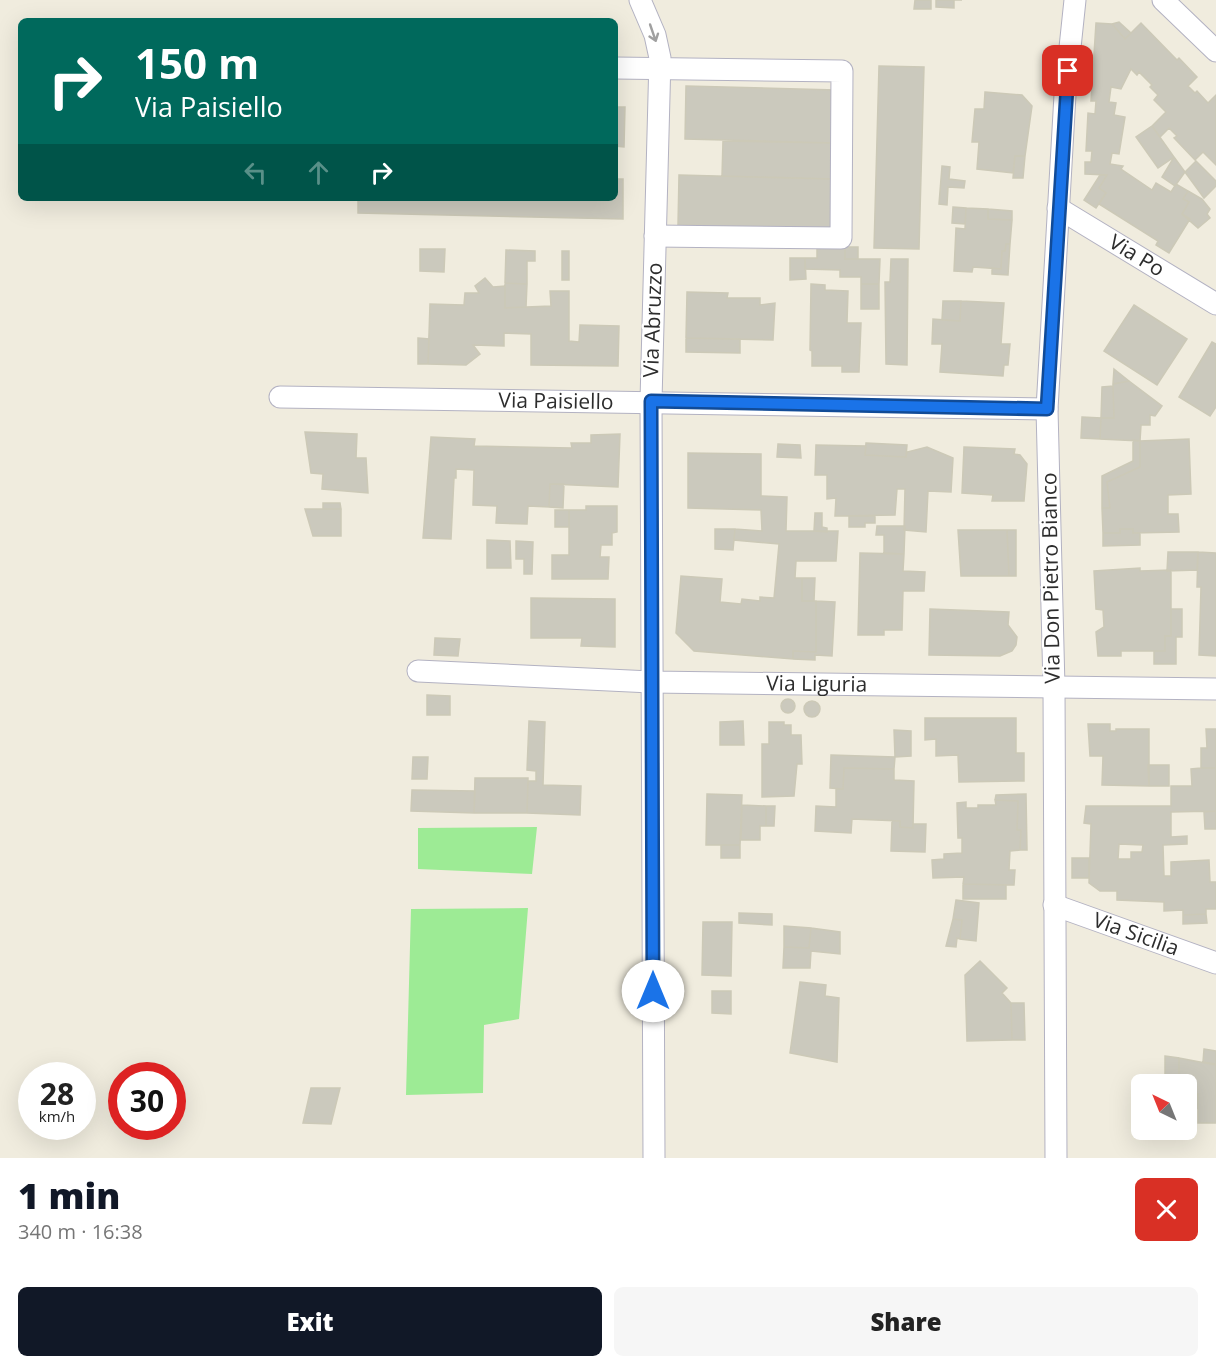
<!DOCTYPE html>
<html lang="en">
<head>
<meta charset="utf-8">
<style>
	body { margin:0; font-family:"Open Sans",sans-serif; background:#f6f6f6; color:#222; height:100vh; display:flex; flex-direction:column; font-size:22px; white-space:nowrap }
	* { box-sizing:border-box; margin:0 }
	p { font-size:20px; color:#767676 }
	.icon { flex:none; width:33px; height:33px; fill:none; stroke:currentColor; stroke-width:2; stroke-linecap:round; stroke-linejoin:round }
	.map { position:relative; height:1158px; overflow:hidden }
	.drawer { display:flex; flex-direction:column; background:#fff; flex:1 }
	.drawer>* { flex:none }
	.guide { position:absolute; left:18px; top:18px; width:600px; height:183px; border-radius:9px; box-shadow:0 6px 24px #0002; background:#00695c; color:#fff; overflow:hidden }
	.needle { width:39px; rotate:317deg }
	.fabs { position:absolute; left:1131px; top:1074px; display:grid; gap:12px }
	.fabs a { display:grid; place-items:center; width:66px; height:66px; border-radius:9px; background:#fff; box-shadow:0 6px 24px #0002; font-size:30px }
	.speed { position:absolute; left:18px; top:1062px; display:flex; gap:12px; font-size:30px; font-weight:700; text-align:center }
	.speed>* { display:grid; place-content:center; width:78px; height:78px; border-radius:50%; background:#fff; box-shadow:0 6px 24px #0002; line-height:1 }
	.speed small { font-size:15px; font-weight:400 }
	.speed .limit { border:9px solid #d22; background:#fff; color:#111 }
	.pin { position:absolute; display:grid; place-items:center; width:51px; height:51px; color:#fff; margin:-26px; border-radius:12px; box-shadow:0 3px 9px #0006 }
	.me { position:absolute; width:66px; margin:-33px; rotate:0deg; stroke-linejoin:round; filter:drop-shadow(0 0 4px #0008) }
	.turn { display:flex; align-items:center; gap:21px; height:126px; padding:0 18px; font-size:27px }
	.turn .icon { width:78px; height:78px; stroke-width:2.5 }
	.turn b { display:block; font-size:42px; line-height:51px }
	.lanes { display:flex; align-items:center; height:57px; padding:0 18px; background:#0003; justify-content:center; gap:30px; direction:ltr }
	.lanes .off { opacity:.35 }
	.round { display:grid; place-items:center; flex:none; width:63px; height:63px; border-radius:9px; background:#f6f6f6 }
	.head { display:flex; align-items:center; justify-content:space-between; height:102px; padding:0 18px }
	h1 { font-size:36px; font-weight:800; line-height:45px; color:#111827 }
	.cta { display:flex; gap:12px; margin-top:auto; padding:12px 18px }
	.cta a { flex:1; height:69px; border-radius:9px; background:#111827; color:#fff; font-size:24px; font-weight:800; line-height:69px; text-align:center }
	.cta a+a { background:#f6f6f6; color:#222 }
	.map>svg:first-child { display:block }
	.green { fill:#9deb95 }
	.building { fill:#cbc9bd; stroke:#ccc9b7; stroke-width:1.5; fill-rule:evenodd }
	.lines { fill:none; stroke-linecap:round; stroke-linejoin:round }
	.minor-casing { stroke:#b3b2c2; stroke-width:23 }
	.minor { stroke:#fff; stroke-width:21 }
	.oneway { stroke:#a0a0a0 }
	.route-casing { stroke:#114b97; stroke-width:15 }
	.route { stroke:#1a73e8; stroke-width:10 }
	.labels { text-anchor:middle; stroke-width:4.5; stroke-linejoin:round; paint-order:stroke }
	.street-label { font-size:21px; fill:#2d2d2d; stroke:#fff }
</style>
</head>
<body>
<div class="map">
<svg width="1216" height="1158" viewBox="0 0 1216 1158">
	<rect width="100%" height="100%" fill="#f0ecde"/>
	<path class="green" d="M537,827L532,874L418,869V828Z
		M528,908L519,1019L484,1025L483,1093L406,1095L411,909Z"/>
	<path class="building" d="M915,0H931V9H914Z
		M936,0H962H954V8L936,7Z
		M1119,22L1131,33L1125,39L1112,24Z
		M1096,23L1112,24L1125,39L1141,23L1177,60L1179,58L1197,77L1188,86L1195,93L1197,91L1208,103L1216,95V165L1203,152L1195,160L1174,138L1177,136L1169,128L1160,137L1152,126L1166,112L1154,100L1158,95L1150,87L1152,85L1139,72L1137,75L1131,69L1121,89L1111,87L1109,102L1116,103L1114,115L1125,117L1119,154L1112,153L1110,164L1123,166L1121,169L1152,190L1156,183L1171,192L1176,184L1188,191L1183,199L1189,202L1182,214L1190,219L1169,253L1156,245L1158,241L1099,204L1106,193L1099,188L1107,175L1085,174V162H1091L1092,151H1086L1088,113L1095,114L1096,101H1091Z
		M879,66L924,67L919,249L874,248Z
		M686,86L836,90L834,143L685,139Z
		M985,92L1022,95L1032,106L1025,156H1015L1013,173L977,169L979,142H972L975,109H984Z
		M615,107H625L624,147L615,146Z
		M1152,126L1174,157L1158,168L1136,137Z
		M723,141L834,143L833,179L722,176Z
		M1015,156H1025L1023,178H1013Z
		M1174,157L1185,172L1175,186L1162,177Z
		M1196,161L1216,181V186L1204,198L1185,172Z
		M942,166L950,167L949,179L965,181L964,188L948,187L947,205L939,204Z
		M679,175L833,179L831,229L678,225Z
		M1100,175H1107L1099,188L1106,193L1096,208L1084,200Z
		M615,179H623V219L358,213V198H615Z
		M1188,191L1202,199L1210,209L1207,214L1210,218L1198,228L1182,214L1189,202L1183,199Z
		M953,207L966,208L965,224L952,223Z
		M966,208L988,209V219L1012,220L1010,244H1006L1005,251H1002L1001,269L973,267L972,272L954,271L956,228L965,229Z
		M988,209L1012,211V220L988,219Z
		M817,239L845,247V259H880L879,284H861V277H840V270L805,269V258H817Z
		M1006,244H1010L1008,275L992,274V268L1001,269L1002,251H1005Z
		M845,247H858V259H845Z
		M420,249H445L444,272L420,271Z
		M506,250L535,251V261H527V284L505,283Z
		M562,251H569V280H562Z
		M790,258H805L806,279L790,280Z
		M891,259H908L907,365L886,364L885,282H890Z
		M485,278L493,287L505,286V308L551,306L550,291H569V341L579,342L580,325L619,326L618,366L531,365V334L504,333V346L473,345L480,354L466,365L428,364L430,304L464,305L465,293H479L475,286Z
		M505,283L527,284L526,307L505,308Z
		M811,284L825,285V290L848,291L847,323H861L859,372H842V366H812V351L810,350Z
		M861,284H879V309H861Z
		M687,292L728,293L727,298H760V305L775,303L773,340L686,338Z
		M943,301H961L960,321L942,320Z
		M961,301L1004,303L1001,344H1010L1008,365H1004L1003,376L940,372L942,344H932L933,319L960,321Z
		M1134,305L1187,339L1157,385L1104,351Z
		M418,338L429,339L428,364H418Z
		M686,338L740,339V353L686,352Z
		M1212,342L1216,344V407L1210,416L1179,397Z
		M1114,369L1129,381L1113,384Z
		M1129,381L1162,406L1155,416L1150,415V425H1141L1140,441L1100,439L1101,418H1114L1113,384Z
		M1113,386L1114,418H1101L1102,387Z
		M1082,417L1101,418L1100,439L1081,438Z
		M305,432L357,434L356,458H366L368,493L322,489L323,474L311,473Z
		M620,434L618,487L550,484L549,507L528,506L527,524L496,523L497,506L473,505L474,470L456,469V478H454L451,539L423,538L431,437L475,439L474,446L572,448L571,443H591V435Z
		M1189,439L1191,494L1168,495V514H1178L1179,532L1133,533V529H1120V533H1103L1102,508H1110L1107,482L1140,467V441Z
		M1133,440L1140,441V467L1107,482L1110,508H1102V476L1133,461Z
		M866,443L907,445L906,457L865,455Z
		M778,444L800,445L801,458L777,457Z
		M816,445L866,446L865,455L906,457L907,452L927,447L953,458L951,492L928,491L926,532L904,530L905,489H897L895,515L835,516L836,498L827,499V475H815Z
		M964,447L1015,449L1014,454L1020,455L1027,464L1024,501H992L993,495L962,493Z
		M688,453L761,454V496L787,497L786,531H838L836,561H796L795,578H802V601H816V652L793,651V659L694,651L676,633L681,576L722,579L720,602L741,604L742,599L760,601V597L774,598L779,544L734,540L735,529L762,531L761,510L688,508Z
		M550,484H564L563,508L549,507Z
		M323,503H340L341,509H323Z
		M586,506H617V532L612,533V545H601L600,557H609L608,579H552V555H569V510H586Z
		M305,509H341V536H313Z
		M555,510H569V527H555Z
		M815,513H822V527L827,528V532L814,531Z
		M849,516H875V523H865V527H849Z
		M877,526H905L904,554L884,553V535H876Z
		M715,529H735L733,550L715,549Z
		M1120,529H1133V533H1140V545L1103,546V533H1120Z
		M958,530H1007L1009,576H961Z
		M1007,530H1016V576H1009Z
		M487,540L510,541L511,568H487Z
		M516,541L533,542L532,574H524V559H516Z
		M1168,552H1198L1197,570L1167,571Z
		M1198,552L1216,553V656L1199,655L1201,587H1197Z
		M860,553L904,554L903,571L925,572L924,591H903L902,630H884V635H858Z
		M1140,568V571L1171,570V636H1165V651H1121V656H1098L1096,632L1104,627L1103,610L1096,609L1094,571Z
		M802,578H815L814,601H802Z
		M531,598L615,599V647L581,646L582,638H531Z
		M816,601L835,602L832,656L815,655V660L793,659V651L816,652Z
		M930,609L1009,612L1008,625L1017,637L1016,645L1012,651L1000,656L929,655Z
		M1171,609H1182V637H1176V664H1154V651H1165V636H1171Z
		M435,638L460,639L458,656L434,655Z
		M427,695L450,696V715H427Z
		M781 706a7 7 0 1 1 14 0a7 7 0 1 1-14 0Z
		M804 709a8 8 0 1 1 16 0a8 8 0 1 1-16 0Z
		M925,718H1016V753H1024V781L959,782L958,755L936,756V739L925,740Z
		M529,721L545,722L543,785L581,786L580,815L527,813L528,781H536V771L527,770Z
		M743,721L744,745H720V722Z
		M769,722H784V725H791V735H801L802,764H797L794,796L762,797V744H769Z
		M1088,724H1110V731H1116V729H1149V786L1102,785L1103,756H1090Z
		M1206,729H1216V768H1201V748H1207Z
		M894,730L911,731V756L895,757Z
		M831,755L895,757L894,769L844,768L843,789L830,788Z
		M413,757H428L427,779H412Z
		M1148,765H1169V786H1149Z
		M844,768L894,769V780L914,781L913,828L900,827V821L852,819L851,833L815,831L816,806L836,807V789H843Z
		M1201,768H1216V811L1171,812V837L1187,836V844L1163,845L1164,876H1171V862L1209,860L1210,882H1216V909H1206V914L1183,915V910L1164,911V902L1117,900V891H1100L1089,883L1091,824L1084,823L1086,806H1171V786H1192L1191,769ZM1119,844L1143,845L1142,852H1131V859H1118Z
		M475,778H528L527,813H474Z
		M412,790L475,791L474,813L411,811Z
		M707,794L742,795L740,845H706Z
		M1026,794L1027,850H1020L1021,830H1017L1018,801L995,800L996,795Z
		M995,800L1018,801L1017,830H1021L1020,850L1010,851L1009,870H1015L1014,885L963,884L964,877L933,878L932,860L944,859V854L962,853V838H958L957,803L966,802V808H978V805H996Z
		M742,805L766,806V826H760V840H741Z
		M766,806H775L774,826H766Z
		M1216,811V829H1205L1204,812Z
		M892,821H900V827L913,828V824H926L925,852L891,851Z
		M721,845H740V858H721Z
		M1072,858H1089V878H1072Z
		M963,884L1006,885V899H963Z
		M956,900L979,903L976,941L960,939L962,920L953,919Z
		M739,913L772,914V925L739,923Z
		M1206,914L1207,923L1183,924V915Z
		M953,919L962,920L960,939L957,938L956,947L946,946Z
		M703,922H732L731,976L702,975Z
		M784,926L811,928L809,948L784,947Z
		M811,928L840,932V954L811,951L810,968H783L784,947L809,948Z
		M980,961L1007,988L1002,993L1011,1003L1012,1040L967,1041L965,975Z
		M800,982L826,985L825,996L839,998L837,1062L790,1053Z
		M712,991H731V1014L712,1013Z
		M1011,1003H1024L1025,1040H1012Z
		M1204,1049L1216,1051V1064L1203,1062Z
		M1165,1056L1179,1058V1084H1165Z
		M1179,1058L1216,1065V1123H1198V1094L1186,1092V1084H1179Z
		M311,1088H340L331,1124L303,1123Z
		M1186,1092L1198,1094V1109L1186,1107Z"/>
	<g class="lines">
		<g class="minor-casing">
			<g id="minor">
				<path d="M640,0L655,35L660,58L651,401L654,1158"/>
				<path d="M1163,0L1216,51"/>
				<path d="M615,68L842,71L841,238L655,236"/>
				<path id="s1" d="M1058,208L1216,304"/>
				<path id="s2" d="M280,397L1047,409"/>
				<path id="s3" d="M418,671L651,682L1216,689"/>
				<path id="s4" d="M1054,905L1216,963"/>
				<path d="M1056,1158L1054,687L1047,409L1065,95L1075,0"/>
			</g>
		</g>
		<use href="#minor" class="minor"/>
	</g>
	<defs><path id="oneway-shaft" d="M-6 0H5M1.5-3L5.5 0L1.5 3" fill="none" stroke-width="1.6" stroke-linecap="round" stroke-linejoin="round" transform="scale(1.5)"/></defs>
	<use class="oneway" href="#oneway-shaft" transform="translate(653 33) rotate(71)"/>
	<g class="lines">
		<g class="route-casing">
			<path id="route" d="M653,991L651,401L1047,409L1068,71"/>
		</g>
		<use href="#route" class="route"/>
	</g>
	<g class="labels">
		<g class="street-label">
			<text dy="7" stroke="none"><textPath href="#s1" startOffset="92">Via Po</textPath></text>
			<text transform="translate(653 320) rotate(-88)" y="7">Via Abruzzo</text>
			<text dy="7" stroke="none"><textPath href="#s2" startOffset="276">Via Paisiello</textPath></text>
			<text transform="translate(1051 578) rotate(-91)" y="7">Via Don Pietro Bianco</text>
			<text dy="7" stroke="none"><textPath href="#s3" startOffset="399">Via Liguria</textPath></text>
			<text dy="7" stroke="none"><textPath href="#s4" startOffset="87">Via Sicilia</textPath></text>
		</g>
	</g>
</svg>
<div class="fabs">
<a><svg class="needle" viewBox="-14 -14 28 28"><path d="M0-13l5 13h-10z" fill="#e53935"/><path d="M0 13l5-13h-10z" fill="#767676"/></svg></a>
</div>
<div class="speed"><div>28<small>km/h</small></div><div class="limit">30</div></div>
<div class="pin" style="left:1068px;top:71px;background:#d93025"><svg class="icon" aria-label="arrive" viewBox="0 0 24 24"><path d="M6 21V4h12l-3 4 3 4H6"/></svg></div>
<svg class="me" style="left:653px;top:991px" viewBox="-20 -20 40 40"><circle r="19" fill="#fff"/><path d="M0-13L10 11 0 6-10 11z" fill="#1a73e8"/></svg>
<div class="guide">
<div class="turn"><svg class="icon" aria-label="right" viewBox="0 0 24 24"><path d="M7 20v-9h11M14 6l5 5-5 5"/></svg><div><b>150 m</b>Via Paisiello</div></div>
<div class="lanes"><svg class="icon off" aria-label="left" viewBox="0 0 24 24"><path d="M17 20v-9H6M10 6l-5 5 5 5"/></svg><svg class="icon off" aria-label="ahead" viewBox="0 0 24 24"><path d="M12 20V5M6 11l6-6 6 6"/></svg><svg class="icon" aria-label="right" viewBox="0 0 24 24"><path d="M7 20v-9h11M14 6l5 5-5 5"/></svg></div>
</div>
</div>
<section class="drawer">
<div class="head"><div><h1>1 min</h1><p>340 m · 16:38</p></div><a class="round" style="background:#d93025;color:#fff"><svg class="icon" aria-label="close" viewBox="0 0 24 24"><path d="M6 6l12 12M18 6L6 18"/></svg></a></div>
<div class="cta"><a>Exit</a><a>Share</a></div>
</section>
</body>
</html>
